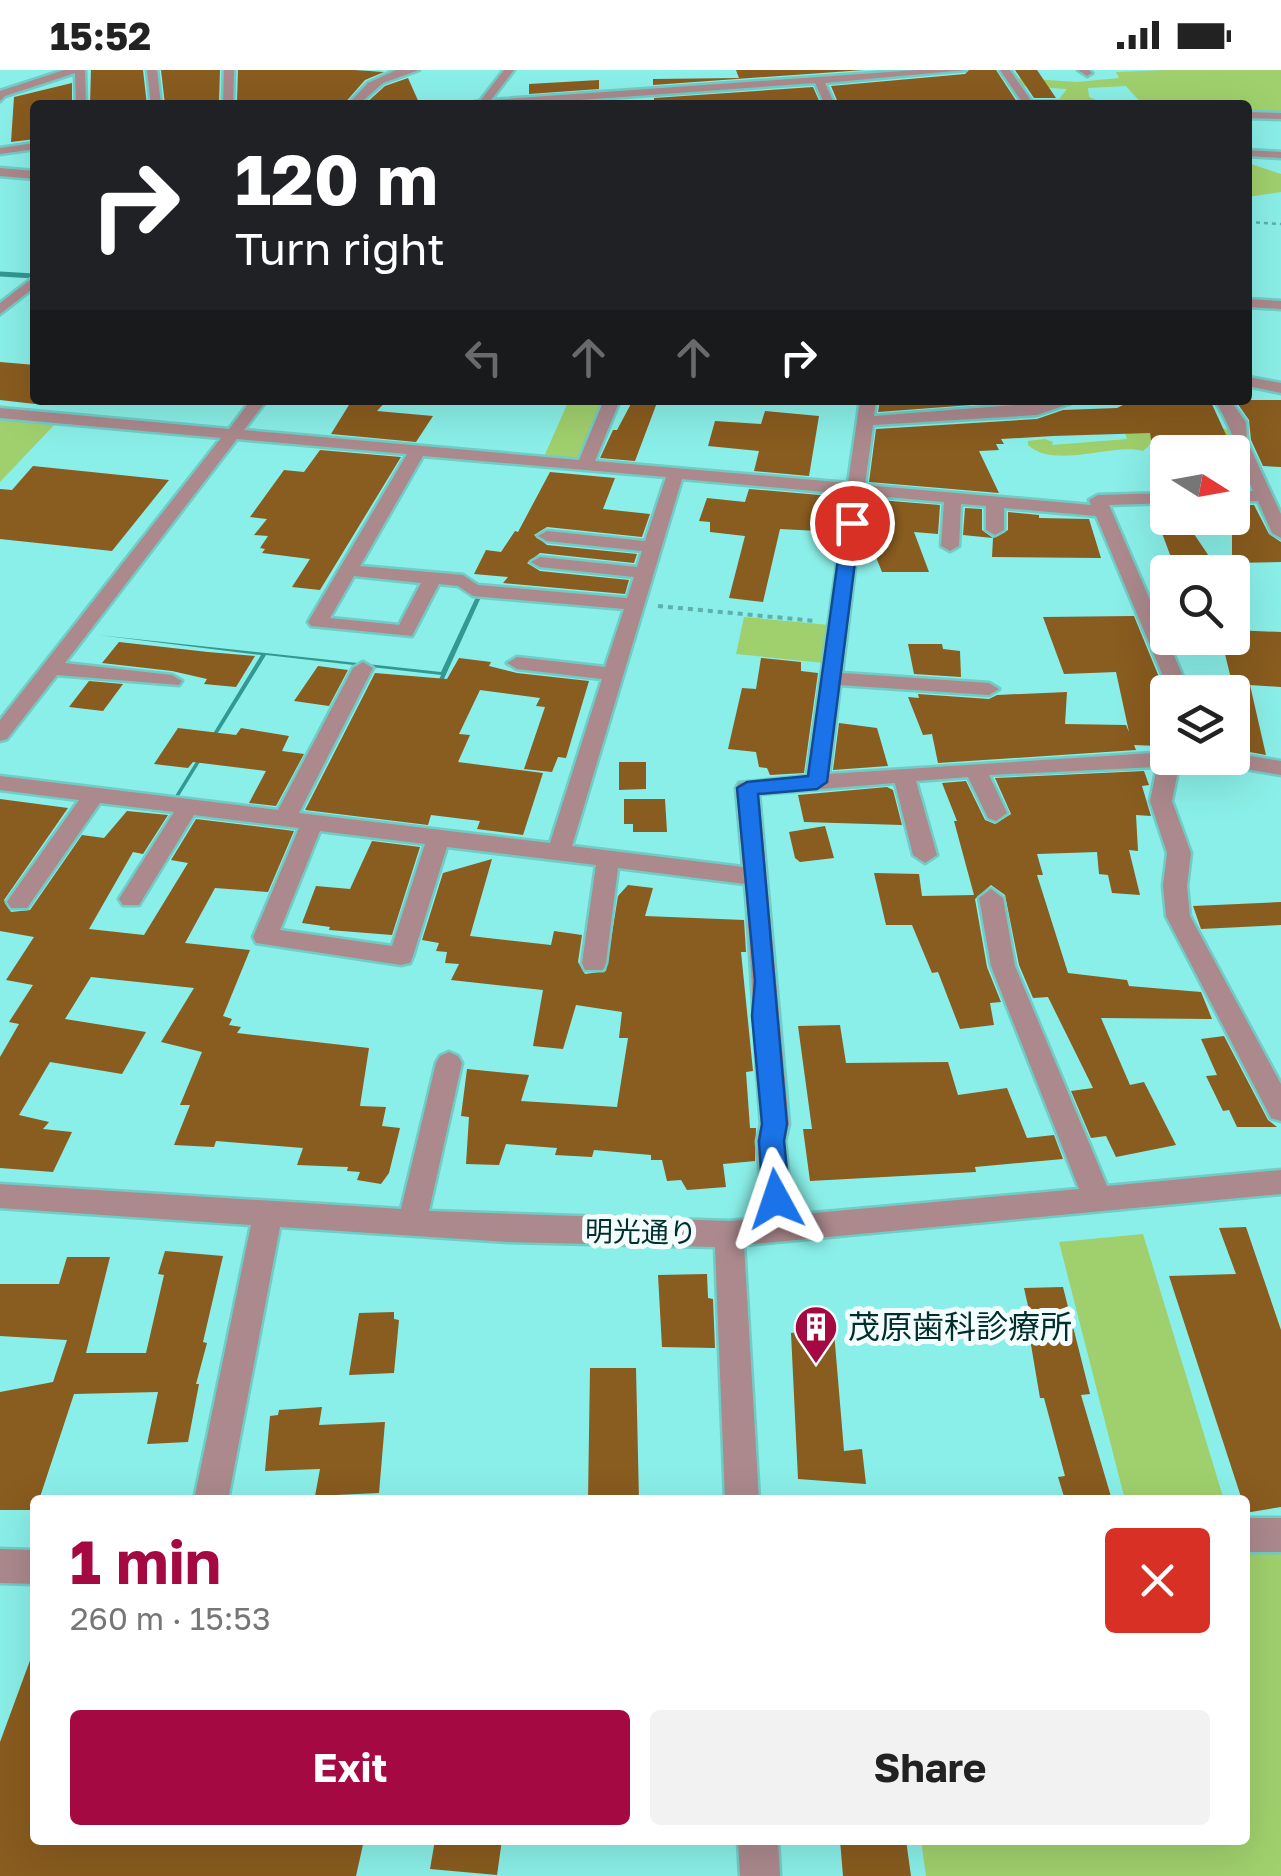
<!DOCTYPE html>
<html lang="en">
<head>
<meta charset="utf-8">
<style>
	body { margin:0; font-family:"Golos Text","Noto Sans JP",sans-serif; background:#f2f2f2; color:#222; height:100vh; display:flex; flex-direction:column; font-size:38px; white-space:nowrap }
	* { box-sizing:border-box; margin:0 }
	p { font-size:32px; color:#767676 }
	.icon { flex:none; width:55px; height:55px; fill:none; stroke:currentColor; stroke-width:2; stroke-linecap:round; stroke-linejoin:round }
	.map { position:relative; flex:1; overflow:hidden }
	.sheet { position:absolute; left:30px; top:1425px; width:1220px; height:350px; display:flex; flex-direction:column; background:#fff; border-radius:10px; box-shadow:0 10px 40px #0002 }
	.sheet>* { flex:none }
	.hud { position:absolute; left:30px; top:30px; width:1222px; height:305px; border-radius:10px; box-shadow:0 10px 40px #0002; background:#202124; color:#fff; overflow:hidden }
	.needle { width:65px; rotate:101deg }
	.fabs { position:absolute; left:1150px; top:365px; display:grid; gap:20px }
	.fabs a { display:grid; place-items:center; width:100px; height:100px; border-radius:10px; background:#fff; box-shadow:0 10px 40px #0002; font-size:50px }
	.pin { position:absolute; display:grid; place-items:center; width:85px; height:85px; color:#fff; margin:-42px; border:5px solid #fff; border-radius:50%; box-shadow:0 2px 10px #0007 }
	.me { position:absolute; width:110px; margin:-55px; rotate:355deg; stroke-linejoin:round; filter:drop-shadow(0 0 8px #0008) }
	.turn { display:flex; align-items:center; gap:35px; height:210px; padding:0 40px; font-size:45px }
	.turn .icon { width:130px; height:130px; stroke-width:2.5 }
	.turn b { display:block; font-size:70px; line-height:85px }
	.lanes { display:flex; align-items:center; height:95px; padding:0 40px; background:#0003; justify-content:center; gap:50px; direction:ltr }
	.lanes .off { opacity:.35 }
	.round { display:grid; place-items:center; flex:none; width:105px; height:105px; border-radius:10px; background:#f2f2f2 }
	.head { display:flex; align-items:center; justify-content:space-between; height:170px; padding:0 40px }
	h1 { font-size:60px; font-weight:700; line-height:75px; color:#a40a41 }
	.action { display:flex; gap:20px; margin-top:auto; padding:20px 40px }
	.action a { flex:1; height:115px; border-radius:10px; background:#a40a41; color:#fff; font-size:40px; font-weight:700; line-height:115px; text-align:center }
	.action a+a { background:#f2f2f2; color:#222 }
	.status { display:flex; justify-content:space-between; align-items:center; height:70px; padding:0 50px; background:#fff; direction:ltr }
	.status svg { height:28px; fill:currentColor }
	.map>svg:first-child { display:block }
	.green { fill:#a0d06d }
	.water { fill:#329892 }
	.lines { fill:none; stroke-linecap:round; stroke-linejoin:round }
	.stream { stroke:#329892; stroke-width:5 }
	.building { fill:#895c1f }
	.minor-casing { stroke:#71ccc6; stroke-width:5 }
	.path-far1 { stroke:#5db0ab; stroke-width:2.5; stroke-dasharray:4 4; stroke-linecap:butt }
	.path { stroke:#5db0ab; stroke-width:4; stroke-dasharray:5 5; stroke-linecap:butt }
	.minor { fill:#ab898d; fill-rule:evenodd }
	.route { fill:#1a73e8; stroke:#114b97; stroke-width:2.5 }
	.labels { text-anchor:middle; stroke-width:10; stroke-linejoin:round; paint-order:stroke }
	.street-label { font-size:28px; fill:#002e2c; stroke:#f4fdfd }
	.near-poi-label { font-size:32px; fill:#002e2c; stroke:#f4fdfd; text-anchor:start }
</style>
</head>
<body>
<div class="status"><b>15:52</b><svg viewBox="0 0 49 12"><path d="M0 12V9h3v3zM5 12V6h3v6zM10 12V3h3v9zM15 12V0h3v12zM26 1h20v11H26zM47 4h2v5h-2z"/></svg></div>
<div class="map">
<svg width="1281" height="1806" viewBox="0 0 1281 1806">
	<rect width="100%" height="100%" fill="#8aefe8"/>
	<path class="green" d="M1165,0H1281V44L1248,43V35H1143L1126,16L1088,18L1089,27L1108,35H1035L1029,29H1059L1067,19L1020,16L1016,8L1077,12L1119,8L1116,2Z
		M1248,93L1281,104V122L1248,127Z
		M569,330H606L580,392L543,389Z
		M0,347L57,352L0,412Z
		M1212,355L1231,361L1243,394H1233L1232,382H1216L1214,373L1151,374L1143,381C1116,372 1054,400 1028,375V371L1045,369L1053,372L1052,375L1127,369L1125,363Z
		M744,547L830,555L824,593L736,584Z
		M1143,1164L1224,1430H1125L1059,1172Z
		M1281,1472V1806H926L921,1770H1245V1473Z"/>
	<path class="water" d="M476,527H481L382,746L378,745L441,605L266,585L179,726H175L261,585L98,565L441,602Z"/>
	<g class="lines">
		<path class="stream" d="M0,204L34,206"/>
	</g>
	<path class="building" d="M91,0H143L147,35H90Z
		M161,0H220L219,31L165,35Z
		M238,0H354L384,2L365,10L343,35H313L312,30L237,31Z
		M736,0H864L653,15V9L739,8Z
		M969,0H996L1019,35L877,32L876,35H839L831,16L965,4Z
		M1015,0H1037L1056,28H1034Z
		M408,8L420,35H364L385,16Z
		M599,10V19L529,24V14Z
		M72,13V35H35V69L11,72L14,27Z
		M813,17L821,35H654V28Z
		M0,292L35,295V334L0,330Z
		M352,330H387L377,341L433,346L416,372L331,364Z
		M633,330H658L635,391L600,388L613,360H617Z
		M880,330H943L985,334L878,342Z
		M1120,330H1210L1239,393H1232V382H1153L1150,363L1053,366L1001,369L1004,374H996L999,380L979,381L999,423L869,412L876,359L1037,349L1063,340L1117,338L1123,335Z
		M1235,330H1281V397L1263,396L1251,370L1249,350Z
		M765,341L819,346L809,406L754,401L759,381L708,376L715,351L761,354Z
		M320,380L401,387L320,520L292,517L310,489L262,483L265,479L260,478L268,466L254,465L267,449L250,447L284,400L304,402Z
		M33,396L169,410L112,481L0,469V419L12,420Z
		M550,402L615,408L603,439L650,444L642,467L547,457L534,465L547,475L637,484L634,493L540,483L527,493L540,501L629,510L625,524L503,513L508,507L474,504L486,480L501,482L515,461L518,462Z
		M749,419L843,427L838,462L780,459L763,532L729,528L745,466L710,462V452L699,451L707,428L745,432Z
		M867,429L940,435L938,464L914,462L929,502H882L867,465H863Z
		M1232,435H1254L1269,464L1281,472V492L1232,493Z
		M965,438L982,439V460L993,468L963,465Z
		M1008,442L1039,445V448L1089,449L1101,488L992,487L993,468L1008,460Z
		M1162,463L1194,464L1219,501H1176Z
		M1134,546L1161,612V624L1168,631H1153L1161,659H1153L1158,676L1134,675L1136,680L938,693L932,664L923,665L908,627L919,628L918,624L989,629L997,625L1067,622L1065,654L1126,655L1129,662L1116,602L1064,604L1043,547Z
		M1232,560L1281,562V617L1250,615L1266,685L1232,679V613L1225,584L1238,582Z
		M119,572L208,582L255,586L236,617L204,614L207,609L172,601L102,593Z
		M908,574H942L943,579L960,581L961,607L914,604Z
		M459,588L491,592L489,596L517,603L589,611L566,688L558,687L552,702L524,699L545,637L536,636L540,628L480,620L459,664L470,665L458,692L543,703L523,765L477,759L480,751L431,745L428,755L305,740L375,603L447,609Z
		M761,588L801,592V601L818,603L804,703L770,705L767,698L759,697L756,682L728,679L742,618L756,619Z
		M318,596L348,600L329,636L294,631Z
		M89,611L123,614L103,641L69,637Z
		M839,653L877,658L888,696L833,700Z
		M178,658L236,665L241,658L289,666L282,681L304,684L276,736L249,733L266,701L193,692L188,698L154,694Z
		M619,692H646V719L619,720Z
		M1144,701L1149,715L1142,716L1151,746L1136,745L1138,781L1129,780L1140,825L1112,823L1108,805L1099,804L1097,782L1037,784L1043,805H1037L1068,903L1127,910L1129,916L1201,922L1212,949L1101,948L1130,1015L1144,1012L1176,1075L1116,1087L1106,1066L1091,1068L1071,1021L1093,1018L1048,927L1033,928L1019,895L1005,825L991,815L975,829L987,897L1001,932L990,933L994,955L960,959L938,902L932,903L912,855H886L874,803L919,804L922,826L974,825L954,751H957L942,713L966,711L985,750L995,754L1011,744L995,708Z
		M887,717L893,720L902,755L804,752L798,725Z
		M0,729L68,738L4,830L11,842L30,840L82,765L104,768L127,741L168,745L143,784L133,782L89,859L144,865L188,793L171,790L196,749L294,761L268,822L215,818L185,873L250,880L223,946L232,949L229,955L241,957L237,963L369,978L360,1036L386,1037L382,1056L400,1058L389,1103L381,1114L357,1110L360,1102L347,1101L348,1097L297,1095L303,1078L216,1071L214,1077L174,1075L190,1035H180L202,982L161,972L194,918L91,907L65,949L146,962L122,1004L50,992L19,1045L49,1052L43,1059L72,1062L53,1102L0,1098V987L19,954L9,952L33,915L6,910L34,867L0,861Z
		M624,729H665L667,762H633V754H624Z
		M825,756L834,788L800,792L795,788L789,762Z
		M372,771L420,777L392,865L329,860L330,857L302,853L316,816L350,819Z
		M492,789L470,866L551,875L554,861L582,865L578,892L585,904L606,901L618,826L628,815L653,818L645,846L744,850L746,882H741L753,1001L746,1002L750,1058H756L755,1091L723,1094L726,1117L687,1120L681,1110L667,1111L662,1090H651V1085L594,1080L592,1087L555,1085L557,1078L506,1074L499,1095L466,1094L469,1047L461,1046L467,999L529,1005L521,1031L617,1037L628,968H619L622,942L576,935L563,979L533,976L543,920L451,910L459,894L445,893L447,882L436,881L439,873L422,870L443,803Z
		M1281,832V855L1201,859L1193,836Z
		M840,955L846,993L948,992L958,1025L1007,1018L1027,1068L1054,1065L1063,1089L975,1097L976,1102L810,1111L803,1059H812L798,956Z
		M1224,966L1268,1050L1277,1057H1237L1229,1040L1223,1041L1206,1006L1217,1005L1201,969Z
		M1246,1157L1281,1260V1437L1245,1443V1430H1242L1169,1206L1236,1204L1219,1158Z
		M165,1181L223,1186L203,1272L207,1273L196,1314H199L188,1372L147,1374L158,1322L74,1324L39,1430H35V1440H0V1322L53,1312L67,1270L0,1266V1214H59L67,1187H110L86,1283H146L164,1205L158,1204Z
		M707,1204L708,1228L713,1229L715,1278L662,1277L658,1205Z
		M1063,1217L1090,1324L1081,1325L1112,1430H1065L1058,1407L1065,1406L1044,1328H1040L1029,1263H1034L1024,1218Z
		M394,1242V1249L399,1250L394,1303L349,1305L359,1243Z
		M828,1259L834,1262L844,1381L862,1379L866,1414L798,1409L791,1263Z
		M590,1298H636L639,1430H588Z
		M322,1337L319,1355L385,1352L379,1423L315,1426L320,1399L265,1401L270,1346L278,1345L279,1340Z
		M32,1585L35,1770H364L356,1806H0V1672Z
		M435,1770H502L497,1805L430,1799Z
		M840,1770H906L911,1806H843Z"/>
	<g class="lines">
		<g class="minor-casing">
			<path id="minor" d="M64,0H85L86,35H76L75,3L5,26L0,31V21Z
				M147,0H157L161,35H151Z
				M224,0H234L233,35H223Z
				M396,0H419L383,13L358,35H347L368,13Z
				M504,0H514L491,30L917,0H965L825,13L835,35H825L815,13L511,35H461L480,31Z
				M1000,0H1010L1034,35H1024Z
				M1078,0H1089L1092,3L1087,6Z
				M1248,42L1281,43V49L1248,48Z
				M35,73V79L0,84V78Z
				M1248,80L1281,82V88L1248,86Z
				M0,98L35,101V109L0,106Z
				M35,206V217L0,244V233Z
				M1248,229L1281,231V239L1248,237Z
				M1248,307L1281,313V323L1248,316Z
				M251,330H267L244,360L579,390L604,330H620L595,391L848,413L860,330H876L874,346L1080,330L1037,345L873,355L865,415L1091,435L1089,430L1098,425L1168,423V433L1109,435L1185,611L1184,622H1168V627L1164,622L1165,611L1096,446L1004,438V460L995,465L986,460V436L961,434L959,476L950,481L941,476L944,432L864,425L842,603L989,613L999,619L989,625L840,615L829,704L1168,682V688H1202L1200,693L1179,696L1172,731L1191,783L1187,816L1190,846L1281,1014V1051L1271,1048L1166,846L1163,816L1167,783L1150,731L1157,697L989,705L1007,743L996,751L988,748L968,707L916,711L937,785L925,793L913,785L895,713L759,724L789,1054L785,1071L792,1145L1079,1119L991,896L979,828L991,819L1003,828L1015,896L1107,1116L1281,1100V1124L744,1175L759,1430H725L715,1177L508,1172L280,1157L228,1430H194L251,1155L0,1138V1114L401,1139L436,993L440,986L449,982L458,986L462,993L429,1141L729,1151L764,1148L757,1071L761,1054C754,974 752,894 745,814L618,798L606,893L603,900H585L582,893L596,795L447,777L413,886L410,893L401,895L256,873L253,867L299,758L194,745L139,835H123L119,829L174,742L100,733L27,838H11L7,832L11,826L79,730L0,720V706L278,740L353,598L363,592L373,598L299,743L550,773L602,609L517,599L507,593L517,587L605,597L624,539L473,526L458,516L439,514L412,566L311,556L308,552L407,384L237,369L65,593L172,605L182,611L179,615L57,605L7,669L0,671V650L221,368L0,348V338L229,359ZM423,386L666,407L645,471L547,461L538,466L547,471L642,481L637,497L540,487L531,492L540,497L634,507L627,528L478,515L463,505L360,496ZM682,409L847,424L807,706L739,713L736,718L743,797L572,776ZM354,506L421,513L399,555L330,548ZM320,761L425,774L392,876L280,860Z
				M1214,330H1230L1246,352L1247,371L1281,444V468L1272,463L1258,431H1232V421H1253C1240,390 1232,355 1214,330Z
				M1232,683L1281,691V705L1221,695L1210,688H1232Z
				M1245,1448H1281V1482H1245Z
				M0,1479L35,1480V1514L0,1513Z
				M738,1770H778L780,1806H740Z"/>
		</g>
		<path class="path-far1" d="M1248,152L1281,154"/>
		<path class="path" d="M658,536L816,551"/>
		<use href="#minor" class="minor"/>
	</g>
	<path class="route" d="M852,448L860,453L827,712L817,719L758,724L787,1054L784,1071L790,1129L786,1137L776,1140L767,1137L763,1129L759,1071L762,1054L752,946L755,911L737,718L747,712L808,706L843,453Z"/>
	<defs>
		<g id="building-pin" transform="scale(2.25)"><path d="M0 17L-7.5 6A9.5 9.5 0 1 1 7.5 6Z" fill="#a40a41" stroke="#f4fdfd"/><path d="M-4-6H4V6H1V3H-1V6H-4ZM-2.5-4.3h1.7v1.8h-1.7ZM.8-4.3h1.7v1.8H.8ZM-2.5-1h1.7V.8h-1.7ZM.8-1h1.7V.8H.8Z" fill="#fff"/></g>
	</defs>
	<g fill-rule="evenodd">
		<use href="#building-pin" x="816" y="1257"/>
	</g>
	<g class="labels">
		<g class="street-label">
			<text transform="translate(641 1162) rotate(1)" y="10">明光通り</text>
		</g>
		<g class="near-poi-label">
			<text x="848" y="1268">茂原歯科診療所</text>
		</g>
	</g>
</svg>
<div class="fabs">
<a><svg class="needle" viewBox="-14 -14 28 28"><path d="M0-13l5 13h-10z" fill="#e53935"/><path d="M0 13l5-13h-10z" fill="#767676"/></svg></a>
<a><svg class="icon" aria-label="search" viewBox="0 0 24 24"><circle cx="10" cy="10" r="6"/><path d="M15 15l6 6"/></svg></a>
<a><svg class="icon" aria-label="layers" viewBox="0 0 24 24"><path d="M12 4l9 5-9 5-9-5zM3 14l9 5 9-5"/></svg></a>
</div>
<div class="pin" style="left:852px;top:453px;background:#d93025"><svg class="icon" aria-label="arrive" viewBox="0 0 24 24"><path d="M6 21V4h12l-3 4 3 4H6"/></svg></div>
<svg class="me" style="left:776px;top:1129px" viewBox="-20 -20 40 40"><path d="M0-17L14 15 0 8-14 15z" fill="#1a73e8" stroke="#fff" stroke-width="4"/></svg>
<div class="hud">
<div class="turn"><svg class="icon" aria-label="right" viewBox="0 0 24 24"><path d="M7 20v-9h11M14 6l5 5-5 5"/></svg><div><b>120 m</b>Turn right</div></div>
<div class="lanes"><svg class="icon off" aria-label="left" viewBox="0 0 24 24"><path d="M17 20v-9H6M10 6l-5 5 5 5"/></svg><svg class="icon off" aria-label="ahead" viewBox="0 0 24 24"><path d="M12 20V5M6 11l6-6 6 6"/></svg><svg class="icon off" aria-label="ahead" viewBox="0 0 24 24"><path d="M12 20V5M6 11l6-6 6 6"/></svg><svg class="icon" aria-label="right" viewBox="0 0 24 24"><path d="M7 20v-9h11M14 6l5 5-5 5"/></svg></div>
</div>
<section class="sheet">
<div class="head"><div><h1>1 min</h1><p>260 m · 15:53</p></div><a class="round" style="background:#d93025;color:#fff"><svg class="icon" aria-label="close" viewBox="0 0 24 24"><path d="M6 6l12 12M18 6L6 18"/></svg></a></div>
<div class="action"><a>Exit</a><a>Share</a></div>
</section>
</div>
</body>
</html>
